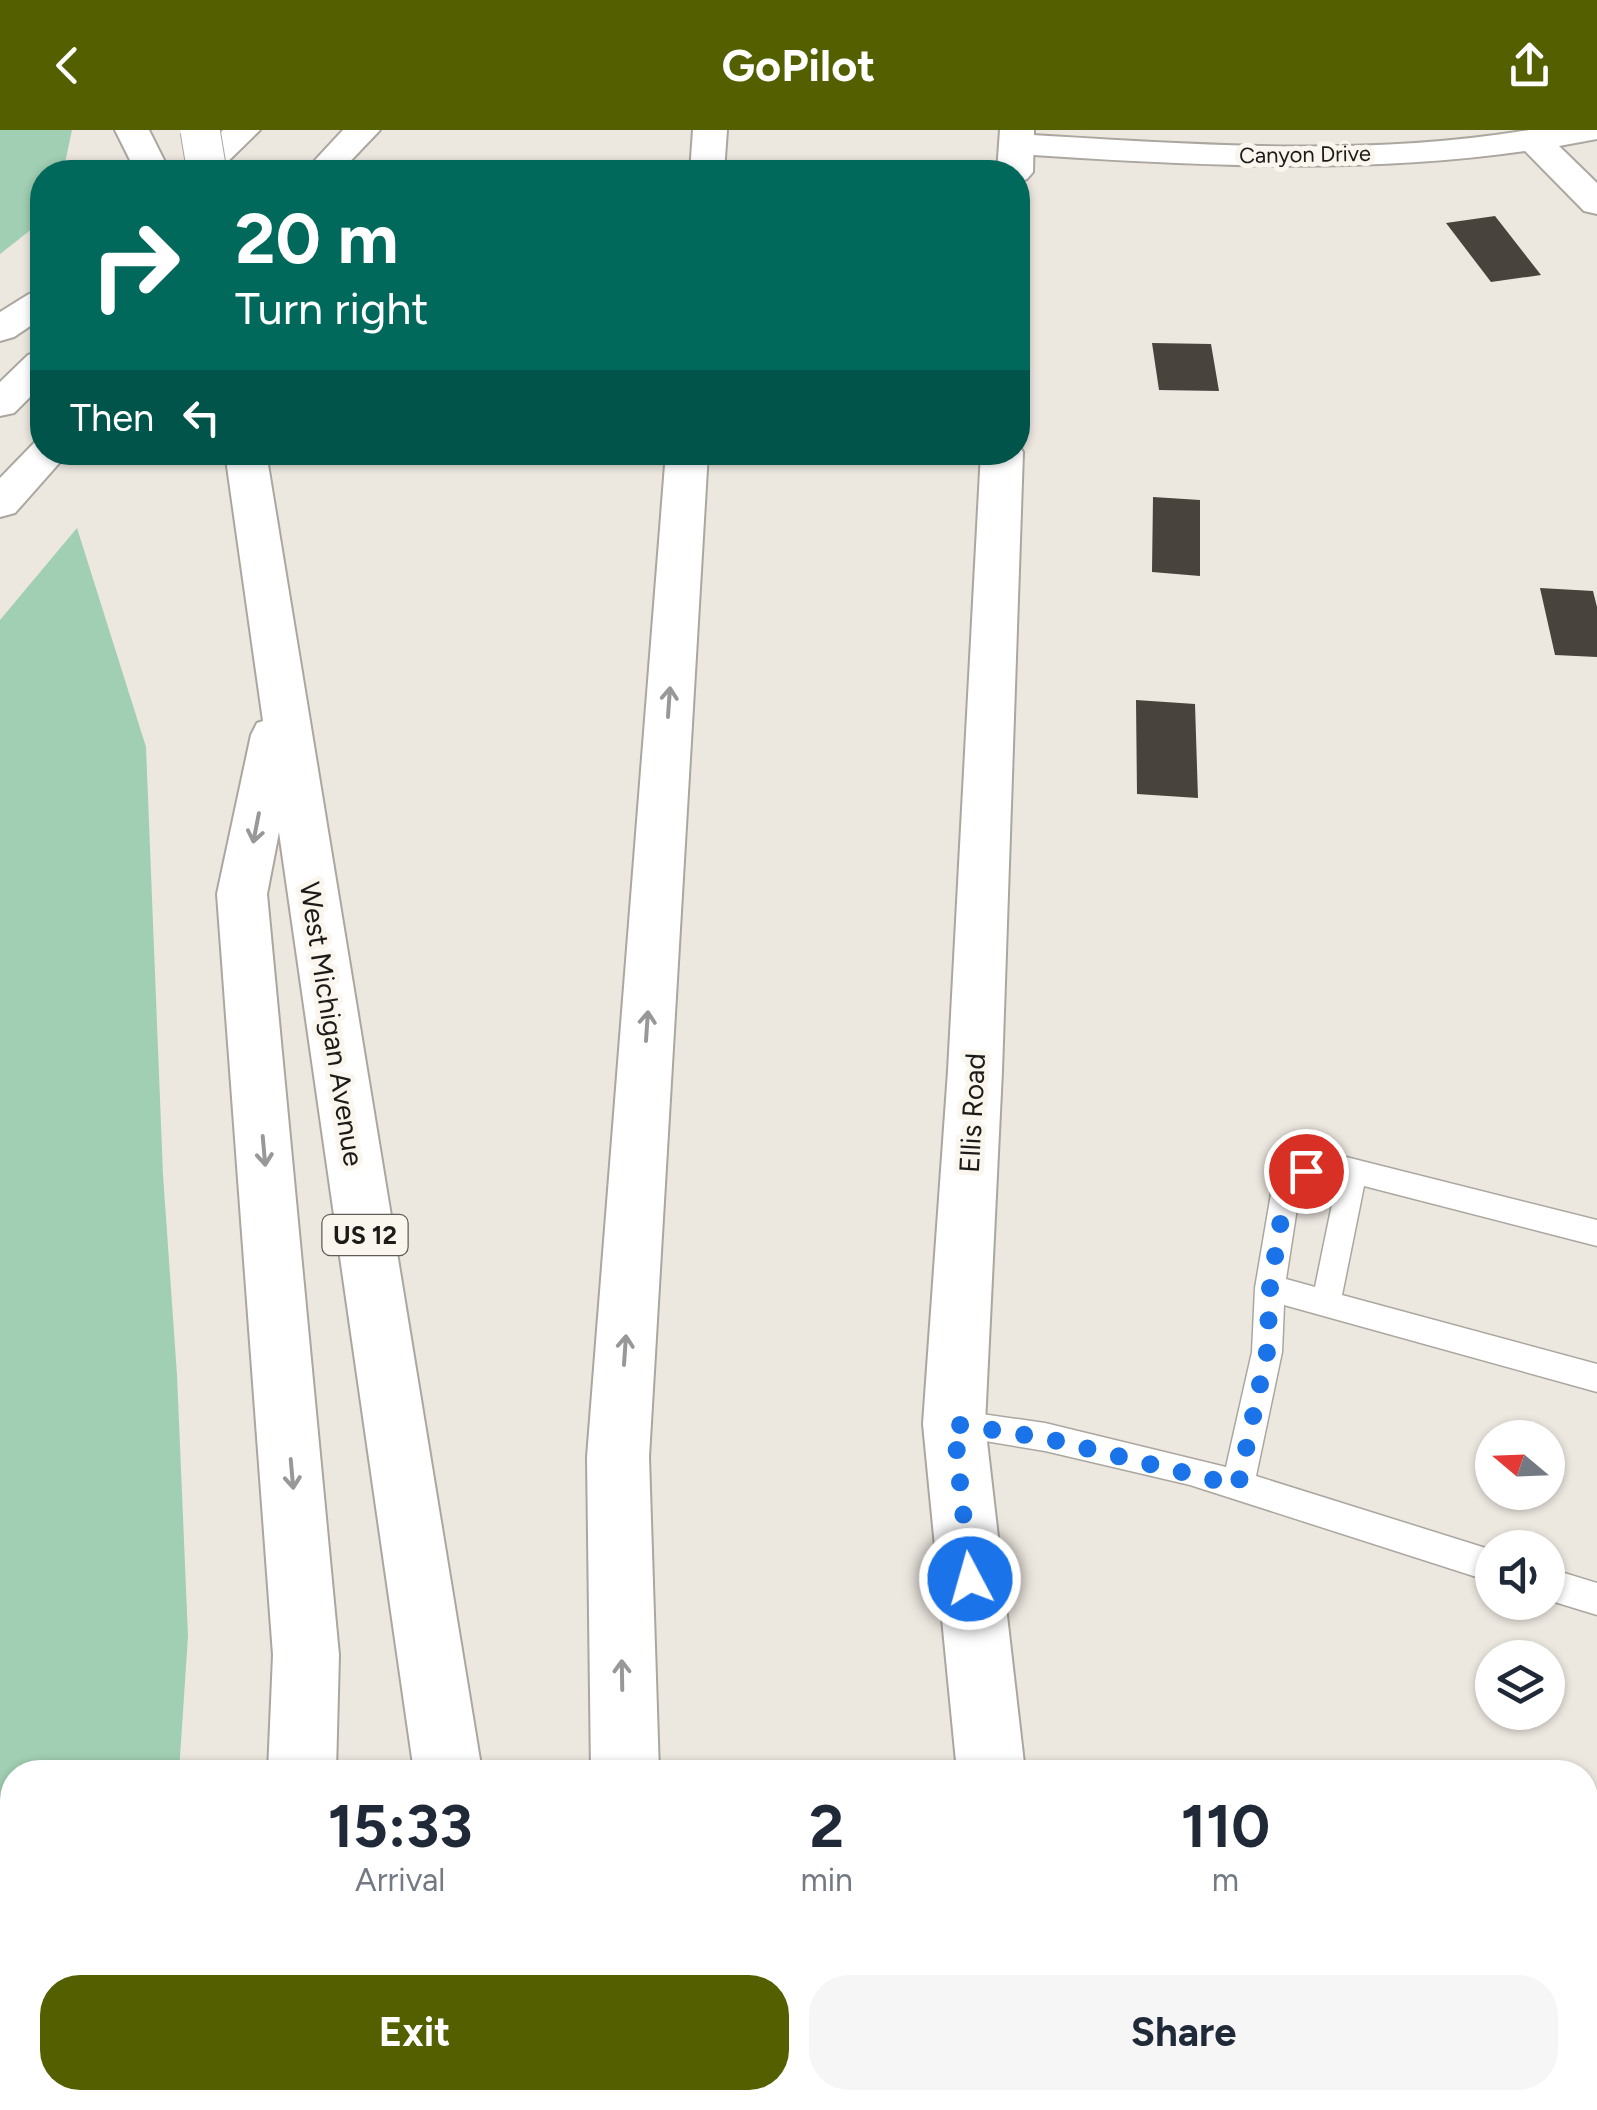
<!DOCTYPE html>
<html lang="en">
<head>
<meta charset="utf-8">
<style>
	body { margin:0; font-family:Figtree,sans-serif; background:#f6f6f7; color:#1f2937; height:100vh; display:flex; flex-direction:column; font-size:38px; white-space:nowrap }
	* { box-sizing:border-box; margin:0 }
	p { font-size:32px; color:#747a83 }
	.icon { flex:none; width:55px; height:55px; fill:none; stroke:currentColor; stroke-width:2; stroke-linecap:round; stroke-linejoin:round }
	.map { position:relative; flex:1; overflow:hidden }
	.side { position:absolute; left:0px; top:1630px; width:1598px; height:350px; display:flex; flex-direction:column; background:#fff; border-radius:40px 40px 0 0; box-shadow:0 2px 8px #0004 }
	.side>* { flex:none }
	.banner { position:absolute; left:30px; top:30px; width:1000px; height:305px; border-radius:40px; box-shadow:0 2px 8px #0004; background:#00695c; color:#fff; overflow:hidden }
	.needle { width:65px; rotate:289deg }
	.controls { position:absolute; left:1475px; top:1290px; display:grid; gap:20px }
	.controls a { display:grid; place-items:center; width:90px; height:90px; border-radius:50%; background:#fff; box-shadow:0 2px 8px #0004; font-size:50px }
	.pin { position:absolute; display:grid; place-items:center; width:85px; height:85px; color:#fff; margin:-42px; border:5px solid #fff; border-radius:50%; box-shadow:0 2px 10px #0007 }
	.me { position:absolute; width:110px; margin:-55px; rotate:354deg; stroke-linejoin:round; filter:drop-shadow(0 0 8px #0008) }
	.turn { display:flex; align-items:center; gap:35px; height:210px; padding:0 40px; font-size:45px }
	.turn .icon { width:130px; height:130px; stroke-width:2.5 }
	.turn b { display:block; font-size:70px; line-height:85px }
	.then { display:flex; align-items:center; height:95px; padding:0 40px; background:#0003; gap:20px; font-size:38px }
	.eta { display:flex; justify-content:space-evenly; align-items:center; height:170px; text-align:center }
	.eta b { font-size:60px; font-weight:700; line-height:70px }
	.primary-button { display:flex; gap:20px; margin-top:auto; padding:20px 40px }
	.primary-button a { flex:1; height:115px; border-radius:40px; background:#546000; color:#fff; font-size:40px; font-weight:700; line-height:115px; text-align:center }
	.primary-button a+a { background:#f6f6f7; color:#1f2937 }
	header { display:flex; justify-content:space-between; align-items:center; height:130px; padding:0 40px; background:#546000; color:#fff; font-size:45px; font-weight:700 }
	.map>svg:first-child { display:block }
	.green { fill:#a1cfb3 }
	.building { fill:#48443d }
	.lines { fill:none; stroke-linecap:round; stroke-linejoin:round }
	.lane-casing { stroke:#aba69f; stroke-width:3 }
	.street-casing { stroke:#aba69f; stroke-width:4 }
	.secondary-casing { stroke:#aba69f; stroke-width:4 }
	.highway-casing { stroke:#aba69f; stroke-width:4 }
	.lane { fill:#fff; fill-rule:evenodd }
	.street { fill:#fff; fill-rule:evenodd }
	.secondary { fill:#fff; fill-rule:evenodd }
	.highway { fill:#fff; fill-rule:evenodd }
	.highway-bridge-casing { stroke:#aba69f; stroke-width:41; stroke-linecap:butt }
	.highway-bridge { stroke:#fff; stroke-width:39 }
	.oneway { stroke:#999898 }
	.route { stroke:#1a73e8; stroke-width:18; stroke-dasharray:0 32.4 }
	.labels { text-anchor:middle; stroke-width:10; stroke-linejoin:round; paint-order:stroke }
	.far-street-label { font-size:22px; fill:#1d1b19; stroke:#faf5ed }
	.shield { fill:#faf5ed; stroke:#5f5c59; stroke-width:2.5 }
	.shield-label { font-size:25px; font-weight:bold; fill:#1d1b19 }
	.street-label { font-size:28px; fill:#1d1b19; stroke:#faf5ed }
</style>
</head>
<body>
<header><svg class="icon" aria-label="back" viewBox="0 0 24 24"><path d="M15 5l-7 7 7 7"/></svg>GoPilot<svg class="icon" aria-label="share" viewBox="0 0 24 24"><path d="M12 15V3M7 8l5-5 5 5M5 13v7h14v-7"/></svg></header>
<div class="map">
<svg width="1597" height="1980" viewBox="0 0 1597 1980">
	<rect width="100%" height="100%" fill="#ece7df"/>
	<path class="green" d="M0,0H72L63,42H42V91L0,124Z
		M77,398L146,617L163,1045L177,1245L188,1506L179,1642H12V1968H130L122,1980H0V490Z"/>
	<path class="building" d="M1495,86L1541,145L1491,152L1446,93Z
		M1152,213L1211,214L1219,261L1159,260Z
		M1153,367L1200,370V446L1152,442Z
		M1540,458L1593,461L1597,477V527L1555,525Z
		M1136,570L1195,574L1198,668L1137,664Z"/>
	<g class="lines">
		<g class="lane-casing">
			<path id="lane" d="M1342,1026L1597,1090V1116L1364,1056L1342,1165L1597,1234V1262L1284,1175L1282,1222L1256,1346L1492,1420V1452L1190,1355L1045,1321L943,1304L939,1294L943,1284L954,1280L1045,1293L1226,1337L1252,1222L1255,1158L1273,1052C1285,1027 1318,1028 1342,1026ZM1337,1050L1315,1157L1286,1149L1300,1059L1311,1053Z
				M1548,1438L1597,1453V1485L1548,1470Z"/>
		</g>
		<g class="street-casing">
			<path id="street" d="M1529,0H1597V9L1559,16L1597,53V84L1584,81L1525,21C1357,45 1186,35 1017,24L1005,21L1000,14L1005,7L1017,4C1186,14 1361,28 1529,0Z"/>
		</g>
		<g class="secondary-casing">
			<path id="secondary" d="M1000,0H1034L1033,42L1027,49L1018,52V42H997Z
				M1018,314L1023,322L1002,941L985,1294L1025,1642H957L923,1294L948,941L981,322H1018Z
				M1031,1968H1106L1110,1980H1034Z"/>
		</g>
		<g class="highway-casing">
			<path id="highway" d="M115,0H149L170,42H136Z
				M223,0H260L217,42H180Z
				M343,0H380L340,42H304Z
				M693,0H727L724,42H690Z
				M42,161V188L14,207L0,211V182L29,164Z
				M42,221V255L14,283L0,286V252L28,225Z
				M42,311V322H69L15,383L0,387V348L34,313Z
				M225,322H266L482,1642H414L279,702L267,764L339,1525L336,1642H268L273,1525L217,764L251,605L257,593L263,591Z
				M666,322H708L649,1327L659,1642H591L587,1327Z
				M195,1968H271L267,1980H191Z
				M460,1968H535L538,1980H462Z
				M621,1968H696L699,1980H623Z"/>
		</g>
		<use href="#lane" class="lane"/>
		<use href="#street" class="street"/>
		<use href="#secondary" class="secondary"/>
		<use href="#highway" class="highway"/>
		<g class="highway-bridge-casing">
			<path id="highway-bridge" d="M200,0L207,42"/>
		</g>
		<use href="#highway-bridge" class="highway-bridge"/>
	</g>
	<defs><path id="oneway-shaft" d="M-6 0H5M1.5-3L5.5 0L1.5 3" fill="none" stroke-width="1.6" stroke-linecap="round" stroke-linejoin="round" transform="scale(2.5)"/></defs>
	<g class="oneway">
		<use href="#oneway-shaft" transform="translate(669 572) rotate(-86)"/>
		<use href="#oneway-shaft" transform="translate(256 698) rotate(101)"/>
		<use href="#oneway-shaft" transform="translate(647 896) rotate(-86)"/>
		<use href="#oneway-shaft" transform="translate(264 1021) rotate(85)"/>
		<use href="#oneway-shaft" transform="translate(625 1220) rotate(-86)"/>
		<use href="#oneway-shaft" transform="translate(292 1344) rotate(85)"/>
		<use href="#oneway-shaft" transform="translate(622 1545) rotate(-91)"/>
	</g>
	<g class="lines">
		<path class="route" d="M970,1449L954,1294L1045,1308L1238,1356L1267,1222L1270,1158L1287,1052L1306,1041"/>
	</g>
	<g class="labels">
		<g class="far-street-label">
			<text transform="translate(1305 24) rotate(-1)" y="8">Canyon Drive</text>
		</g>
		<rect class="shield" x="322.5" y="1085" width="85" height="40" rx="8"/>
		<g class="shield-label">
			<text x="365" y="1114">US 12</text>
		</g>
		<g class="street-label">
			<text transform="translate(332 894) rotate(81)" y="10">West Michigan Avenue</text>
			<text transform="translate(972 983) rotate(-87)" y="10">Ellis Road</text>
		</g>
	</g>
</svg>
<div class="controls">
<a><svg class="needle" viewBox="-14 -14 28 28"><path d="M0-13l5 13h-10z" fill="#e53935"/><path d="M0 13l5-13h-10z" fill="#747a83"/></svg></a>
<a><svg class="icon" aria-label="sound" viewBox="0 0 24 24"><path d="M4 9h4l5-4v14l-5-4H4zM17 9q2 3 0 6"/></svg></a>
<a><svg class="icon" aria-label="layers" viewBox="0 0 24 24"><path d="M12 4l9 5-9 5-9-5zM3 14l9 5 9-5"/></svg></a>
</div>
<div class="pin" style="left:1306px;top:1041px;background:#d93025"><svg class="icon" aria-label="arrive" viewBox="0 0 24 24"><path d="M6 21V4h12l-3 4 3 4H6"/></svg></div>
<svg class="me" style="left:970px;top:1449px" viewBox="-20 -20 40 40"><circle r="17" fill="#1a73e8" stroke="#fff" stroke-width="3"/><path d="M0-11L8 9 0 5-8 9z" fill="#fff"/></svg>
<div class="banner">
<div class="turn"><svg class="icon" aria-label="right" viewBox="0 0 24 24"><path d="M7 20v-9h11M14 6l5 5-5 5"/></svg><div><b>20 m</b>Turn right</div></div>
<div class="then">Then<svg class="icon" aria-label="left" viewBox="0 0 24 24"><path d="M17 20v-9H6M10 6l-5 5 5 5"/></svg></div>
</div>
<section class="side">
<div class="eta">
<div><b>15:33</b><p>Arrival</p></div>
<div><b>2</b><p>min</p></div>
<div><b>110</b><p>m</p></div>
</div>
<div class="primary-button"><a>Exit</a><a>Share</a></div>
</section>
</div>
</body>
</html>
